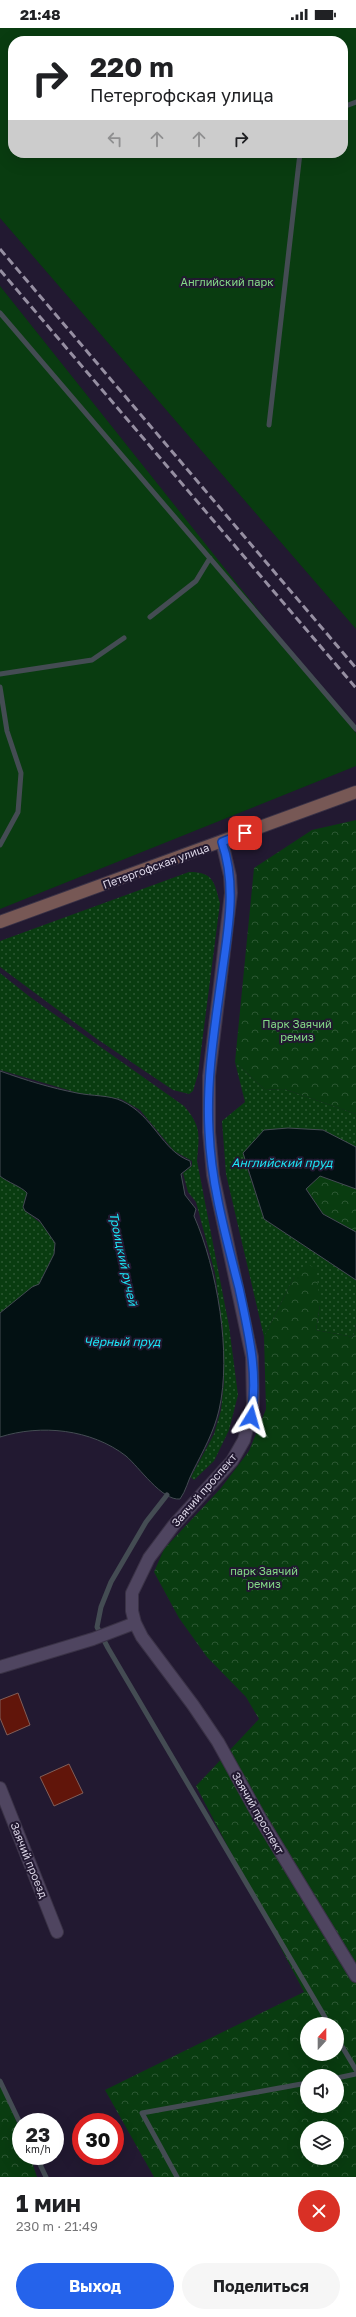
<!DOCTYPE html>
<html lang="ru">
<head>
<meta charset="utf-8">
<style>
	body { margin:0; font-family:"Golos Text",sans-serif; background:#f6f6f6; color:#202124; height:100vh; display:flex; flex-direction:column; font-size:15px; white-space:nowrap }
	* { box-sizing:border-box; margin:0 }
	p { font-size:13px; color:#757577 }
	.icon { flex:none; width:22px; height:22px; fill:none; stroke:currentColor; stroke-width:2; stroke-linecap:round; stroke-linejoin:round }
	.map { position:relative; height:2149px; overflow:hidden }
	.details { display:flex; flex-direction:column; background:#fff; flex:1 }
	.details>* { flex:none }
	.top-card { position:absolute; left:8px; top:8px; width:340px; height:122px; border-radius:16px; box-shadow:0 4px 16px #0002; background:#fff; color:#202124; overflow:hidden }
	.needle { width:26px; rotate:21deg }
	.controls { position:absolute; left:300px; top:1989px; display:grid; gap:8px }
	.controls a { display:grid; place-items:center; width:44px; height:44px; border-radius:50%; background:#fff; box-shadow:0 4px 16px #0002; font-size:20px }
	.speed { position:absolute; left:12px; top:2085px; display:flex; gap:8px; font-size:20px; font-weight:700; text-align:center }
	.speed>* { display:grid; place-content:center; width:52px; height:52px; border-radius:50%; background:#fff; box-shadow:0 4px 16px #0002; line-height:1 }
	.speed small { font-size:10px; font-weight:400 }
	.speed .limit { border:6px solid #d22; background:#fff; color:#111 }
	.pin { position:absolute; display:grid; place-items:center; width:34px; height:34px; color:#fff; margin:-17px; border-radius:8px; box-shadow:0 2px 6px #0006 }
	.me { position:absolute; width:44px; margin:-22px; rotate:8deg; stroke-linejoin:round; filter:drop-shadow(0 0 3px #0008) }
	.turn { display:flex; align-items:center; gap:14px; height:84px; padding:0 16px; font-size:18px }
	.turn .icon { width:52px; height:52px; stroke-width:2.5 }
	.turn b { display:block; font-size:28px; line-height:34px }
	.lanes { display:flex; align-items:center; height:38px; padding:0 16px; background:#0003; justify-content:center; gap:20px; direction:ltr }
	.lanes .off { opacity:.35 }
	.round { display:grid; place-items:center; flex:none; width:42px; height:42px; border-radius:21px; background:#f6f6f6 }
	.overview { display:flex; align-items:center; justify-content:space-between; height:68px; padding:0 16px }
	h1 { font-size:24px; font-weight:700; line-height:30px }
	.primary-button { display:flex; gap:8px; margin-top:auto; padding:8px 16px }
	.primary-button a { flex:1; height:46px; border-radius:24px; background:#2563eb; color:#fff; font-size:16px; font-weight:700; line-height:46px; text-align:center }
	.primary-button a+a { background:#f6f6f6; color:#202124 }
	.status { display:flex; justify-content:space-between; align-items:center; height:28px; padding:0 20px; background:#fff; direction:ltr }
	.status svg { height:11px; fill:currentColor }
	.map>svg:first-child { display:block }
	.grass { fill:url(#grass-dots) }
	.forest { fill:url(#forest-crowns); fill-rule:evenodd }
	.park { fill:#093c10; fill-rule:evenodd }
	.water { fill:#031113; stroke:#444c53 }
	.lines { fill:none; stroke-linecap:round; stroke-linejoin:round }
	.stream { stroke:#444c53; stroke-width:5 }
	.building { fill:#61150a; stroke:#815e58 }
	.minor-casing { stroke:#3a3246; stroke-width:14 }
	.secondary-casing { stroke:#3a3246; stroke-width:14 }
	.minor { stroke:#4f4560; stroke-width:12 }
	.secondary { stroke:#775855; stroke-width:12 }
	.rail { stroke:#968fa2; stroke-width:3; stroke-dasharray:8 4; stroke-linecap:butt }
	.route-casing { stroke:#184099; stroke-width:10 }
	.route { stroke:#2563eb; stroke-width:7 }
	.labels { text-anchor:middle; stroke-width:4; stroke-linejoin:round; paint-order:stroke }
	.park-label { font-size:11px; fill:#84d987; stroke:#221931 }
	.street-label { font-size:11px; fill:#dcd6e7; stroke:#221931 }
	.water-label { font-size:12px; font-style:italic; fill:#1ce4f6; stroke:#221931 }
</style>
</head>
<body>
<div class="status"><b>21:48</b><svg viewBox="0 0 49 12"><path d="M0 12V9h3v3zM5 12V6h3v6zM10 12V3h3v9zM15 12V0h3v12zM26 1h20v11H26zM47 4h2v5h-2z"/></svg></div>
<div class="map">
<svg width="356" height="2149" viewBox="0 0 356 2149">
	<defs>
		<pattern id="grass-dots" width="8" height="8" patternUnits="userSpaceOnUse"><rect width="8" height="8" fill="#093c10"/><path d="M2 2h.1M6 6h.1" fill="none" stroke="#2c5733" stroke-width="1.8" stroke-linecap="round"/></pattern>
		<pattern id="forest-crowns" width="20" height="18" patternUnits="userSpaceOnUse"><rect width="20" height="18" fill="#093c10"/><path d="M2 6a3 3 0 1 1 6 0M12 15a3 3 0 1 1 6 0" fill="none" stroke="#2c5733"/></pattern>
	</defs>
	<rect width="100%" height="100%" fill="#221931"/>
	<path class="grass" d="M189,844C214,844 214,854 220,875L198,1046L193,1063L189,1066L173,1062L97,1011L0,939V913Z
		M0,945L30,969L184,1078C202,1099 199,1107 197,1133L229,1298L238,1367L229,1402L214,1433L194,1452L191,1449L214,1406L221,1382L224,1354L223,1301L215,1245L196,1174L188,1164L183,1145L192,1138V1133L174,1123L140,1082L121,1071L78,1065L0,1042Z
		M235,1034L265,1062L284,1061L356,1086V1119L323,1102L246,1137L264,1191L356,1252V1296L353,1309L316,1302L320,1277L294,1249L264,1309L226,1146L222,1093L245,1074Z
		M0,1148C7,1154 22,1159 27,1165L24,1174L25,1183L43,1197L55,1215L54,1226L39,1256L0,1285Z"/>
	<path class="forest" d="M356,792V1086L284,1061L265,1062L235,1034L254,840L312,802Z
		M320,1148L356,1161V1204L323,1186L306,1160Z
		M306,1235L316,1241L320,1277L316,1302L353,1309L356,1296V2149H154L105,2062L304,1964L196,1758L259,1691L246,1669L207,1629L179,1590L154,1544L164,1521L221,1460L249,1423L266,1381L264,1309L294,1249ZM307,1996H337V2026H307ZM307,2048H337V2078H307ZM307,2100H337V2130H307Z
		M0,2055L21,2104V2128H30L37,2149H0Z"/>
	<path class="park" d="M0,0H356V601L0,190ZM13,13H343V125H13Z
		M0,258L356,705V738L0,881Z"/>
	<path class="water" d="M0,1043C25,1052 51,1060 77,1065C91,1068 110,1067 122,1073C154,1088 162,1123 190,1133L191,1138L181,1146L185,1167L196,1181L194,1188C217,1240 232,1326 219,1382C214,1404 203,1423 193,1443C188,1452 186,1463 180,1471C162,1473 139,1439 126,1428C91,1401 41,1396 0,1409V1285L32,1259L39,1256L54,1226L55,1215L39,1192L25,1183L23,1179L27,1165C22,1159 7,1154 0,1148Z
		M288,1100L323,1102L356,1119V1161L320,1148L306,1161L323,1186L356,1204V1252L264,1191L243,1125L264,1102Z"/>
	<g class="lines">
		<path class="stream" d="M343,79L356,74
			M0,285L356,701
			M269,397L300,125
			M150,589L196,553L210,530
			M0,646L92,632L124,610
			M0,659L7,703L21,745L18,784L0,817
			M167,1467L146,1494L111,1554L101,1579L97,1599L108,1620L329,1996
			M337,2010L356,2042
			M337,2050L356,2046
			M0,2053L21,2097
			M36,2128L46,2149
			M177,2149L142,2085L307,2055"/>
	</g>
	<path class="building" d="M18,1665L30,1697L7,1707L0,1690V1672Z
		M69,1736L83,1765L54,1778L40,1749Z"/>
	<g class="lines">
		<g class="minor-casing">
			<path id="minor" d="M222,814L230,848L231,865L209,1048V1104L213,1147L252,1329L253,1377L244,1412L232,1433L173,1498L149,1530L132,1565V1583L135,1595L142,1609L193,1677L218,1714L260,1790L356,1948
				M0,1639L93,1611L135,1595
				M0,1760L57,1904"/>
		</g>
		<g class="secondary-casing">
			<path id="secondary" d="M0,894L356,764"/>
		</g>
		<use href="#minor" class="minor"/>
		<use href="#secondary" class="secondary"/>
		<path class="rail" d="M0,221L356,640
			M0,242L356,660"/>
	</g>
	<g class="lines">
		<g class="route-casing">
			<path id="route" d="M245,805L222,814C237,858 228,902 222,946C215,998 206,1050 209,1103C211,1156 226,1209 239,1260C248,1303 259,1346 251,1389"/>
		</g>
		<use href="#route" class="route"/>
	</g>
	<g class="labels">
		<g class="park-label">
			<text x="227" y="258">Английский парк</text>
			<text x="297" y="1000">Парк Заячий<tspan x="297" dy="13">ремиз</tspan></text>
			<text x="264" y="1547">парк Заячий<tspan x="264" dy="13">ремиз</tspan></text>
		</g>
		<g class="street-label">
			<text transform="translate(156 838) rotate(-20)" y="4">Петергофская улица</text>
			<text transform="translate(204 1462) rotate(-49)" y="4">Заячий проспект</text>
			<text transform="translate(258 1785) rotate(60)" y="4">Заячий проспект</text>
			<text transform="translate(29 1832) rotate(68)" y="4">Заячий проезд</text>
		</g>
		<g class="water-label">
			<text x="282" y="1139">Английский пруд</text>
			<text transform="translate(123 1231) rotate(78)" y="4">Троицкий ручей</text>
			<text x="122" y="1318">Чёрный пруд</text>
		</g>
	</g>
</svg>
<div class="controls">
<a><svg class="needle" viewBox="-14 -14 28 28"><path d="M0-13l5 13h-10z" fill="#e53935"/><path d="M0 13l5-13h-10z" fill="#757577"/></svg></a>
<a><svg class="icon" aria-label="sound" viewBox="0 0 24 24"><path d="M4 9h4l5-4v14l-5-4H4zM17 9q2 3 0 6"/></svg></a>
<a><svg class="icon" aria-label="layers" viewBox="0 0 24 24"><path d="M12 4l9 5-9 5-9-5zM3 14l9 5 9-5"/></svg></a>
</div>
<div class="speed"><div>23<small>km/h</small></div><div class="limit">30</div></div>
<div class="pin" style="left:245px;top:805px;background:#d93025"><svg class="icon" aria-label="arrive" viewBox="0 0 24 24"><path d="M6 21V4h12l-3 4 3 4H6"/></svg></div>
<svg class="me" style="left:251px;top:1389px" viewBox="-20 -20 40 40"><path d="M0-17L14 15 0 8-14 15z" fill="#2563eb" stroke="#fff" stroke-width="4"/></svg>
<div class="top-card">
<div class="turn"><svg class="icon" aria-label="right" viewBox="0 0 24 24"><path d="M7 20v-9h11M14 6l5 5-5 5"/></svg><div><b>220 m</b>Петергофская улица</div></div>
<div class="lanes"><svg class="icon off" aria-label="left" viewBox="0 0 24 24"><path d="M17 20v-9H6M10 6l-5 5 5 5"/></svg><svg class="icon off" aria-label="ahead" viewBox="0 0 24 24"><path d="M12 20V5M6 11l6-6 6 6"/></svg><svg class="icon off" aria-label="ahead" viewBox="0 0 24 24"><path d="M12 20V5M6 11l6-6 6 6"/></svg><svg class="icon" aria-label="right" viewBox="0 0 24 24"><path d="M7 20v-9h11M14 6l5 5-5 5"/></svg></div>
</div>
</div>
<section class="details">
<div class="overview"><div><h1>1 мин</h1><p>230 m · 21:49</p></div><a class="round" style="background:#d93025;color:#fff"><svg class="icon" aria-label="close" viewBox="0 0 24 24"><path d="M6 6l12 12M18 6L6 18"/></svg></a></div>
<div class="primary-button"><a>Выход</a><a>Поделиться</a></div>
</section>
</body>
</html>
